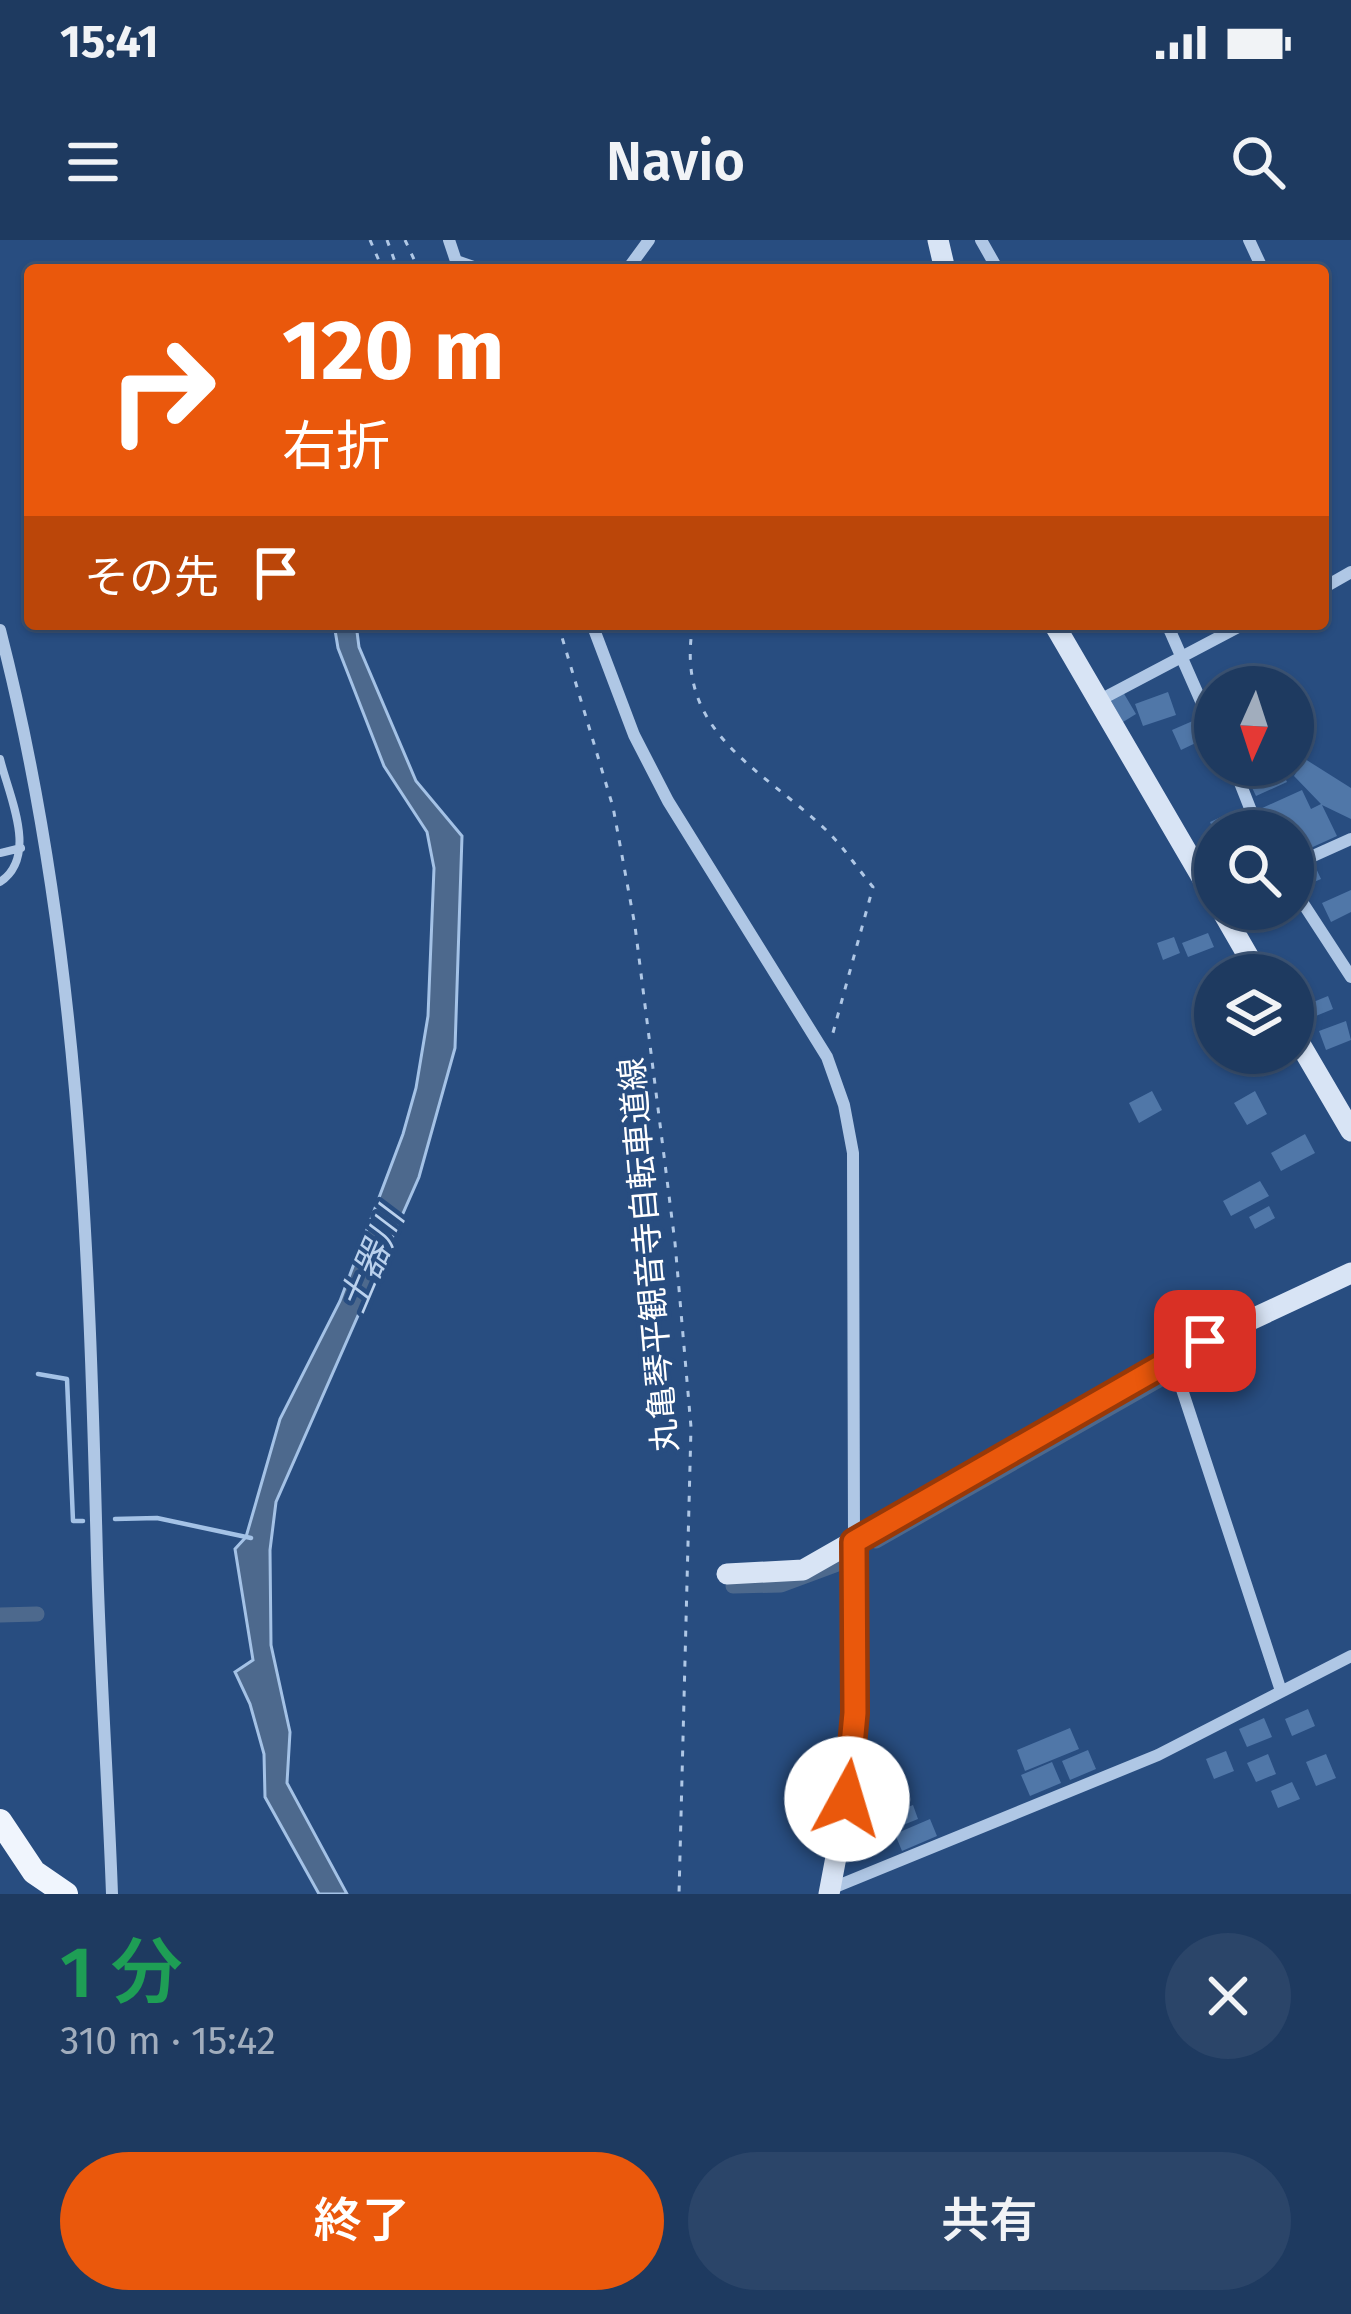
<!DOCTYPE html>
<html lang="ja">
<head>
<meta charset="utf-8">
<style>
	body { margin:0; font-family:"Fira Sans","Noto Sans JP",sans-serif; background:#2b4569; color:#f1f3f6; height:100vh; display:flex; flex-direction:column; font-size:45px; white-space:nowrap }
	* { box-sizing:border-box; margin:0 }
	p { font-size:39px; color:#a1adbd }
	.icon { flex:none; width:66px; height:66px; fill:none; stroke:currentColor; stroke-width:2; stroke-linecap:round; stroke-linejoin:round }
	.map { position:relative; height:1654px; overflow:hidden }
	.panel { display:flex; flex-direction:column; background:#1e3a60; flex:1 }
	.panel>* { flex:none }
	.banner { position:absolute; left:24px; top:24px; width:1305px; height:366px; border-radius:12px; box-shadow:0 3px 9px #0004,0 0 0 3px #3c5475; background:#ea580c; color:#fff; overflow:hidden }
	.needle { width:78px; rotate:183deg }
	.controls { position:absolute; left:1194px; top:426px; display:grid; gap:24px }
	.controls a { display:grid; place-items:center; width:120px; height:120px; border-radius:50%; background:#1e3a60; box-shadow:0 3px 9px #0004,0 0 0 3px #3c5475; font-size:60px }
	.pin { position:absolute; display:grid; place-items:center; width:102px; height:102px; color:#fff; margin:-51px; border-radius:24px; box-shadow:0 6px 18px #0006 }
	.me { position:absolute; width:132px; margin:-66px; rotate:6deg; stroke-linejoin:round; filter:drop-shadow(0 0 9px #0008) }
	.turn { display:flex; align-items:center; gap:42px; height:252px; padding:0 60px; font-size:54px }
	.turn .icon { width:156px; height:156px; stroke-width:2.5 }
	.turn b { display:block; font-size:84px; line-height:102px }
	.then { display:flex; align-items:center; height:114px; padding:0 60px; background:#0003; gap:24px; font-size:45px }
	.round { display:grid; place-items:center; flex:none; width:126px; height:126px; border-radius:63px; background:#2b4569 }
	.summary { display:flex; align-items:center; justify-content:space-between; height:204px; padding:0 60px }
	h1 { font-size:72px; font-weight:600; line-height:90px; color:#1e9e55 }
	.primary-button { display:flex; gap:24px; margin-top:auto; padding:24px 60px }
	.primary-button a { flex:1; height:138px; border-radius:72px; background:#ea580c; color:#fff; font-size:48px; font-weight:600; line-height:138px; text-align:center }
	.primary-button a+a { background:#2b4569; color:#f1f3f6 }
	.status { display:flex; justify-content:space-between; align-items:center; height:84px; padding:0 60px; background:#1e3a60; direction:ltr }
	.status svg { height:33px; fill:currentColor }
	header { display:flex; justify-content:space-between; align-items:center; height:156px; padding:0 60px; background:#1e3a60; font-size:54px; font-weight:600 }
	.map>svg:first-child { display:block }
	.water { fill:#4d698d; stroke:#a4c2e6; stroke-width:3 }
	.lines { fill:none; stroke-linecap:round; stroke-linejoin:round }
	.stream { stroke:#a4c2e6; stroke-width:4.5 }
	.canal { stroke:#4d698d; stroke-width:15 }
	.building { fill:#5077a8 }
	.path { stroke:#afc7e5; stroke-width:3; stroke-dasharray:6 9; stroke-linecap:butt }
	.lane { stroke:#afc7e5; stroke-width:8 }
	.street { stroke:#afc7e5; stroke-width:12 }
	.secondary { stroke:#d8e4f5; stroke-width:21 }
	.primary { stroke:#f0f5fd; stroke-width:24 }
	.route-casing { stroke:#983908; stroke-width:30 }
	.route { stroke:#ea580c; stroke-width:21 }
	.labels { text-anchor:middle; stroke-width:9; stroke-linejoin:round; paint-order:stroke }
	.street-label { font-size:33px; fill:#fff; stroke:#284d80 }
	.water-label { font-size:36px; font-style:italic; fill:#bad1ed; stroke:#284d80 }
</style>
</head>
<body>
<div class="status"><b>15:41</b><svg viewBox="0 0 49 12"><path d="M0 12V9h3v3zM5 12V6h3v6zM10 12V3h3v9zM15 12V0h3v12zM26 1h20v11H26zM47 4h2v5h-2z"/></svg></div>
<header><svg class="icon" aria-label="menu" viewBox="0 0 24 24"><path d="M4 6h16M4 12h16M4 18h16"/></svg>Navio<svg class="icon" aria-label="search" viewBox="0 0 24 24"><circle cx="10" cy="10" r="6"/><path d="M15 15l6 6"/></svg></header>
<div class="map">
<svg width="1351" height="1654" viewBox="0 0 1351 1654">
	<rect width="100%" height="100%" fill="#284d80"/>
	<path class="water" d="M334,384H356L359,407L416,541L462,596L455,808L419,937L276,1262L270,1310L271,1405L290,1492L287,1543L347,1654H319L265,1557L264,1514L250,1464L235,1432L253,1420L235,1309L246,1297L280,1179L340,1061L403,894L416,848L428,776L434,628L427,592L384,526L338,408Z"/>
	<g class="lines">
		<path class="stream" d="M38,1134L67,1139L73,1281H83
			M115,1279L157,1278L251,1298"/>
		<path class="canal" d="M876,1301L1233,1098
			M733,1346L781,1345L835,1325
			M0,1375L37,1374"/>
	</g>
	<path class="building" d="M1123,452L1136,474L1123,482L1110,459Z
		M1168,452L1176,475L1143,486L1135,464Z
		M1195,480L1204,499L1181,510L1172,490Z
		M1305,519L1351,548V579L1322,565L1337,596L1293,616V591H1271L1260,569L1302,550L1311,569L1321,564L1294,536Z
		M1259,525H1279L1287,542L1256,556L1244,531Z
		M1236,570L1244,588L1214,591L1210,582Z
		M1314,624L1321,639L1298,649L1293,634Z
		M1351,650V672L1331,682L1322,663Z
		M1208,693L1214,707L1188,717L1182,703Z
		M1174,697L1180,713L1163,720L1157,703Z
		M1328,756L1333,769L1306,780L1301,767Z
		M1346,781L1351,800L1326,810L1319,791Z
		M1152,851L1162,870L1139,883L1129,863Z
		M1255,851L1267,874L1247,885L1234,863Z
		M1305,894L1315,913L1281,931L1271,913Z
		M1260,941L1269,956L1231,976L1223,961Z
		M1269,966L1275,978L1255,989L1249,977Z
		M1308,1469L1315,1486L1292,1496L1285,1479Z
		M1264,1478L1272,1497L1247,1507L1239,1489Z
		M1070,1488L1079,1509L1025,1531L1017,1510Z
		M1088,1510L1096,1529L1070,1540L1062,1521Z
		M1226,1511L1234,1531L1214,1539L1206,1519Z
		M1268,1514L1276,1534L1256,1542L1247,1523Z
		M1326,1514L1336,1538L1316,1546L1306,1522Z
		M1052,1522L1061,1543L1030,1556L1021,1535Z
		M1292,1542L1300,1559L1278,1568L1271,1551Z
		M913,1565L918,1579L893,1589L888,1575Z
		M930,1579L937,1596L902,1611L895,1594Z"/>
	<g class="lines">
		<path class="path" d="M370,0L383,30
			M387,0L398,30
			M405,0L419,30
			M558,384L613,567L635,686L675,1003L691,1187L679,1654
			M693,384C674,492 757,525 825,589C843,606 857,628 873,647L831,800"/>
		<path class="lane" d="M0,519C9,556 39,616 0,642
			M0,613L21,608"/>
		<path class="street" d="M449,0L459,30
			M981,0L998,30
			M1249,0L1263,30
			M456,21L482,30
			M627,30L649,0
			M1323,348L1351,332
			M592,384L634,495L668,561L827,817L844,865L853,913L854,1300
			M1167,384L1215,493
			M0,390C79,697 89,1003 97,1318C100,1430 108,1542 112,1654
			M1098,461L1244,384
			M1233,525L1259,591
			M1293,625L1351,599
			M1293,648L1351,737
			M1172,1119L1281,1451
			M830,1649L1158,1515L1351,1416"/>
		<path class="secondary" d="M938,0L945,30
			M1054,384L1215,660
			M1221,669L1259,735
			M1293,792L1351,891
			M727,1334L803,1330L1205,1101L1351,1033
			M829,1654L847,1559L855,1473L854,1302"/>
		<path class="primary" d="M0,1581L34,1632L66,1654"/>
	</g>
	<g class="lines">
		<g class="route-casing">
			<path id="route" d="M847,1559L855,1473L854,1302L1205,1101"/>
		</g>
		<use href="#route" class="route"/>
	</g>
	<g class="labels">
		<g class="street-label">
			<text transform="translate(648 1015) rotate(-95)" y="12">丸亀琴平観音寺自転車道線</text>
		</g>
		<g class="water-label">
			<text transform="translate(371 1020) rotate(-67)" y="13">土器川</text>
		</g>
	</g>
</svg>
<div class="controls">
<a><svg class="needle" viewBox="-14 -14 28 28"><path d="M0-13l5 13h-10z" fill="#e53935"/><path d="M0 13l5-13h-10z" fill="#a1adbd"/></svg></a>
<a><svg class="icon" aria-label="search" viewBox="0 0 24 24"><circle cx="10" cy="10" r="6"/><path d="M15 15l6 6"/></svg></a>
<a><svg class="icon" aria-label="layers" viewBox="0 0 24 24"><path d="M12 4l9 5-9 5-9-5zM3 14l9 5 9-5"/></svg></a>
</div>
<div class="pin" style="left:1205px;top:1101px;background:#d93025"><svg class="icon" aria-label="arrive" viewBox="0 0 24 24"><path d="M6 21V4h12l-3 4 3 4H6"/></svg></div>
<svg class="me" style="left:847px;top:1559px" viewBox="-20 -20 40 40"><circle r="19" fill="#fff"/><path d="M0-13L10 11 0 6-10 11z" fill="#ea580c"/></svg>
<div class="banner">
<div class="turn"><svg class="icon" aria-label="right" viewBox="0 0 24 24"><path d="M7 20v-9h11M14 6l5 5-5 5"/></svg><div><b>120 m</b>右折</div></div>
<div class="then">その先<svg class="icon" aria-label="arrive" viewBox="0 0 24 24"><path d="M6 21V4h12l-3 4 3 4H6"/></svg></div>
</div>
</div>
<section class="panel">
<div class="summary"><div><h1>1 分</h1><p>310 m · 15:42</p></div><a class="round"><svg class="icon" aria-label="close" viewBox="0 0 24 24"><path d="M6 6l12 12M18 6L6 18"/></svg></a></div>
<div class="primary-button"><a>終了</a><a>共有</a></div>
</section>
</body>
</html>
